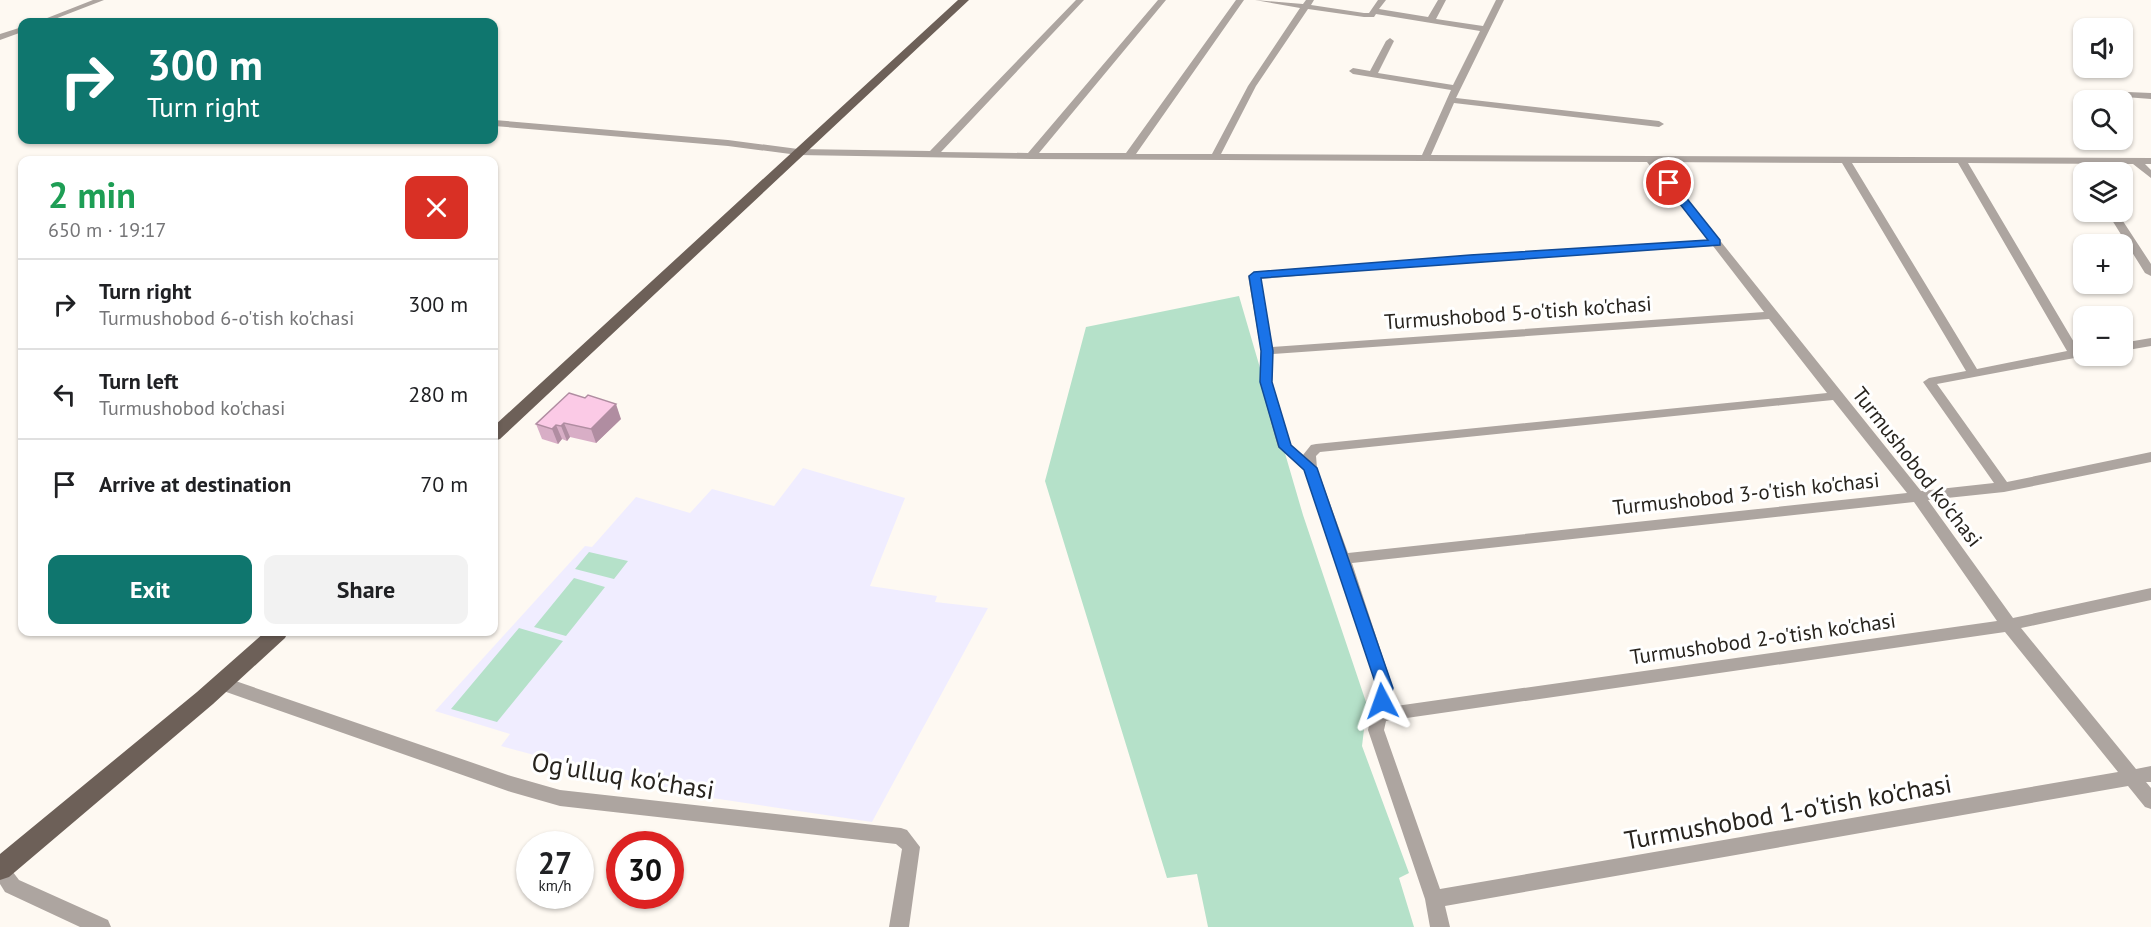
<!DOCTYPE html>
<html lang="en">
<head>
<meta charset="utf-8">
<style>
	body { margin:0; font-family:"PT Sans",sans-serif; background:#f2f2f2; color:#202124; height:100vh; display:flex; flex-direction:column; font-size:22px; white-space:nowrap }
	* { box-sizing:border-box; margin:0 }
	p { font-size:20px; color:#757577 }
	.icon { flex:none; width:33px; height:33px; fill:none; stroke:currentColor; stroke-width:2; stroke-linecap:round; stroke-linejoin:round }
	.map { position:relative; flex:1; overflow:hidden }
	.drawer { position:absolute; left:18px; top:156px; width:480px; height:480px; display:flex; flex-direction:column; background:#fff; border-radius:12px; box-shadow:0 2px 4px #0004 }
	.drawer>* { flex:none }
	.hud { position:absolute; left:18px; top:18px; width:480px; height:126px; border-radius:12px; box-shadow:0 2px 4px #0004; background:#0f766e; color:#fff; overflow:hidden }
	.buttons { position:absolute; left:2073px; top:18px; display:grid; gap:12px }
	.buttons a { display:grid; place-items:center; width:60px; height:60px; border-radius:12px; background:#fff; box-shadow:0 2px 4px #0004; font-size:30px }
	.speed { position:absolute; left:516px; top:831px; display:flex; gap:12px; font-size:30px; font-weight:700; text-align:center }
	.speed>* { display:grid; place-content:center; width:78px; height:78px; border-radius:50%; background:#fff; box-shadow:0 2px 4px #0004; line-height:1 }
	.speed small { font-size:15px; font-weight:400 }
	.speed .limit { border:9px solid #d22; background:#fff; color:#111 }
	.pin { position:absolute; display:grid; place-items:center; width:51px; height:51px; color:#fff; margin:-26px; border:3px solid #fff; border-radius:50%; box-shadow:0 2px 6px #0007 }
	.me { position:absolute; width:66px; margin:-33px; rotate:356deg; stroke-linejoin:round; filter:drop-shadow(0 0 4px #0008) }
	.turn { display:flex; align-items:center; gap:21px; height:126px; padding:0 30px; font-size:27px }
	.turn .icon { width:78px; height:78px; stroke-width:2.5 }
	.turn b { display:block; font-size:42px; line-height:51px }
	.round { display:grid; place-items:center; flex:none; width:63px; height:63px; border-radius:12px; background:#f2f2f2 }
	.headline { display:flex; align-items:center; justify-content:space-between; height:102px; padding:0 30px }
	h1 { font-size:36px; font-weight:600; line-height:45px; color:#1e9e55 }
	.primary-button { display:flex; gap:12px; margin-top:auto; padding:12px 30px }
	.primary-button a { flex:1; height:69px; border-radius:12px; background:#0f766e; color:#fff; font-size:24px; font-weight:600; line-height:69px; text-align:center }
	.primary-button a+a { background:#f2f2f2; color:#202124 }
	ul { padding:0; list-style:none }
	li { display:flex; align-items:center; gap:18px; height:90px; padding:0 30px; border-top:2px solid #e0e0e0 }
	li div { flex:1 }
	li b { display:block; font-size:22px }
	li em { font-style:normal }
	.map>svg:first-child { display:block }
	.education { fill:#f0edff }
	.green { fill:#b5e1c9 }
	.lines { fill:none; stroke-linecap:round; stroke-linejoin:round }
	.minor { fill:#ada5a0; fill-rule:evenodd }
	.major { fill:#6d6058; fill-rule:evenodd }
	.wall { fill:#d8aec6 }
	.shaded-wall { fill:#b08da1 }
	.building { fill:#fbcae6; stroke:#b08da1; stroke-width:1.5 }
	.route { fill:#1a73e8; stroke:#114b97; stroke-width:1.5 }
	.labels { text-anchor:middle; stroke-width:6; stroke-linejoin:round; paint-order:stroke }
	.street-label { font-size:21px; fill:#28241e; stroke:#fff }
	.near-street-label { font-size:26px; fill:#28241e; stroke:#fff }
</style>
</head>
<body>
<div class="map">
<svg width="2151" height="927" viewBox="0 0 2151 927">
	<rect width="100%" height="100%" fill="#fef9f2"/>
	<path class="education" d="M803,468L905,498L870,586L937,596L935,602L988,608L872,822L672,792L501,746L510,734L435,711L585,546L592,547L636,497L690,513L712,489L774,506Z"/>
	<path class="green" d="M1239,296L1303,515L1367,705L1362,746L1409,873L1399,878L1414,927H1208L1197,874L1167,878L1045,481L1086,327Z
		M589,552L628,561L614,579L575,569Z
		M574,578L605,587L566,636L534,627Z
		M519,628L563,641L497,722L451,709Z"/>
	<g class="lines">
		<path class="minor" d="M93,0H104L47,22H37Z
			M1076,0H1084L941,152L1028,153L1158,0H1166L1039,153H1126L1236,0H1244L1136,154H1212L1248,86L1300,8L1255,0L1303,4L1306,0H1314L1311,5L1364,13H1369L1378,0H1386L1379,9L1428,17L1438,0H1446L1436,19L1483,26L1496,0H1504L1456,98L1659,121L1664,124L1659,127L1454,103L1431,155L2151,158V164H2145L2151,170V178L2133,164L1968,163L2078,349L2084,348L2085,356L1937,384L2007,482L2151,452V462L2004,492L1928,500L2013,618L2151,588V600L2021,628L2136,769L2151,766V782H2146L2151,788V809L2145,807L2128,786L1445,906L1450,927H1430L1425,899L1368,730L1377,688L1336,559L1304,470L1278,447L1260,382L1261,351L1248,276L1254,273L1470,255L1708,240L1647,162L1031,159L798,155L728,146L494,126V120L728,140L798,149L930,151ZM1308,9L1364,17H1374L1376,14L1480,31L1453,85L1378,73L1394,41L1390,38L1386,41L1370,71L1353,68L1349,71L1353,74L1451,90L1422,155L1221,154L1256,86ZM1657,162L1842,163L1966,371L1929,378L1923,382L1994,483L1921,491ZM1852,163H1958L2067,351L1977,369ZM1713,246L1764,312L1272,347L1260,279L1470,261ZM1769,319L1827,393L1316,444L1311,445L1303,455L1291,445L1272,382L1273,354ZM1833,400L1907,493L1348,553L1317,468L1316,456L1320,452ZM1914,502L1997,621L1389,707L1393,688L1352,563ZM2005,632L2118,772L1440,889L1384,730L1386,721Z
			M22,27V32L0,40V34Z
			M2128,92L2151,93V99L2125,97V93Z
			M2107,212H2117L2151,264V276L2145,273Z
			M2151,338V346L2122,351V343Z
			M221,676L511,776L560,790L901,828L907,830L920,847L909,927H889L902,849L896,844L560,806L511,792L215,688L213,683L215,678Z
			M0,860L6,863L19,880L108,920L111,927H80L5,892L0,884Z"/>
		<path class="major" d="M958,0H969L500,439L494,441V426Z
			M265,632H288L285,638L213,704L9,877L0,880V854L197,692Z"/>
	</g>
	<path class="wall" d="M621,419L596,443L570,437L567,441L562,439L558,444L542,439L536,424Z"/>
	<path class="shaded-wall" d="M616,404L621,419L596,443L591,429Z
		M564,423L570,437L567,441L561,426Z
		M556,425L562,439L558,444L552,429Z"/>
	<path class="building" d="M569,393L585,398L588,395L616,404L591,429L564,423L561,426L556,425L552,429L536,424Z"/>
	<path class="route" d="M1666,181H1673L1720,240V245L1261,278L1273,351L1272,382L1291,445L1317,468L1393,688L1388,706L1382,708L1376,706L1374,701L1377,688L1304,470L1279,447L1260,382L1261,351L1249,276L1254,272L1470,255L1708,240L1666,186Z"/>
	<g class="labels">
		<g class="street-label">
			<text transform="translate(1518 313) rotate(-4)" y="7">Turmushobod 5-o'tish ko'chasi</text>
			<text transform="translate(1917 467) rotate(52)" y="7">Turmushobod ko'chasi</text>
			<text transform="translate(1746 494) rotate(-6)" y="7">Turmushobod 3-o'tish ko'chasi</text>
			<text transform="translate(1763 639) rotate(-8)" y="7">Turmushobod 2-o'tish ko'chasi</text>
		</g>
		<g class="near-street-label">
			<text transform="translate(623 776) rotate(9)" y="9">Og'ulluq ko'chasi</text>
			<text transform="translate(1788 812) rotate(-10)" y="9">Turmushobod 1-o'tish ko'chasi</text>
		</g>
	</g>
</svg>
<div class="buttons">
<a><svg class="icon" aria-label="sound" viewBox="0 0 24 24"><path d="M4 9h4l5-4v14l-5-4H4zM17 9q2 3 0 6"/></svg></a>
<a><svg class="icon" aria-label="search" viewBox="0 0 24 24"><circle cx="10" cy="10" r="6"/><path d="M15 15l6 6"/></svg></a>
<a><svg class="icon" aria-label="layers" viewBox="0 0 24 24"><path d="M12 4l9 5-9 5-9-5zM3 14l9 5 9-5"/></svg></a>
<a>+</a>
<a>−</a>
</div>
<div class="speed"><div>27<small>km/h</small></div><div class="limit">30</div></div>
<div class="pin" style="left:1669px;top:183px;background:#d93025"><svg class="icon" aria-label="arrive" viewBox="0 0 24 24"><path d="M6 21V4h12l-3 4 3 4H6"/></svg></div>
<svg class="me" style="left:1382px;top:701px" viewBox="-20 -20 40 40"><path d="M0-17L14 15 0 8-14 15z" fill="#1a73e8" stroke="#fff" stroke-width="4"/></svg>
<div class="hud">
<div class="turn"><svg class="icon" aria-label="right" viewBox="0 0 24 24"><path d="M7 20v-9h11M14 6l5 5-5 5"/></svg><div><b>300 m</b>Turn right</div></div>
</div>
<section class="drawer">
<div class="headline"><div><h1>2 min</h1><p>650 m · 19:17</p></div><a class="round" style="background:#d93025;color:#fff"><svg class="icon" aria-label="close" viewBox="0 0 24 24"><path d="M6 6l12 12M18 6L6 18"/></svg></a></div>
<ul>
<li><svg class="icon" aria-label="right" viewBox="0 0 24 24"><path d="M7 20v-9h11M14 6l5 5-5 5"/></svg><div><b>Turn right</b><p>Turmushobod 6-o'tish ko'chasi</p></div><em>300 m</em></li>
<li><svg class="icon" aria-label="left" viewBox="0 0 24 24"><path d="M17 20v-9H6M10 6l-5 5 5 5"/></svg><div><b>Turn left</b><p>Turmushobod ko'chasi</p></div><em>280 m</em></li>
<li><svg class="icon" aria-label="arrive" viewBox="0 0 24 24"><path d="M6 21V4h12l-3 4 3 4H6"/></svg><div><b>Arrive at destination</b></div><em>70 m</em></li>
</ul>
<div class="primary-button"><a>Exit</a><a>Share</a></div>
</section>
</div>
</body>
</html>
